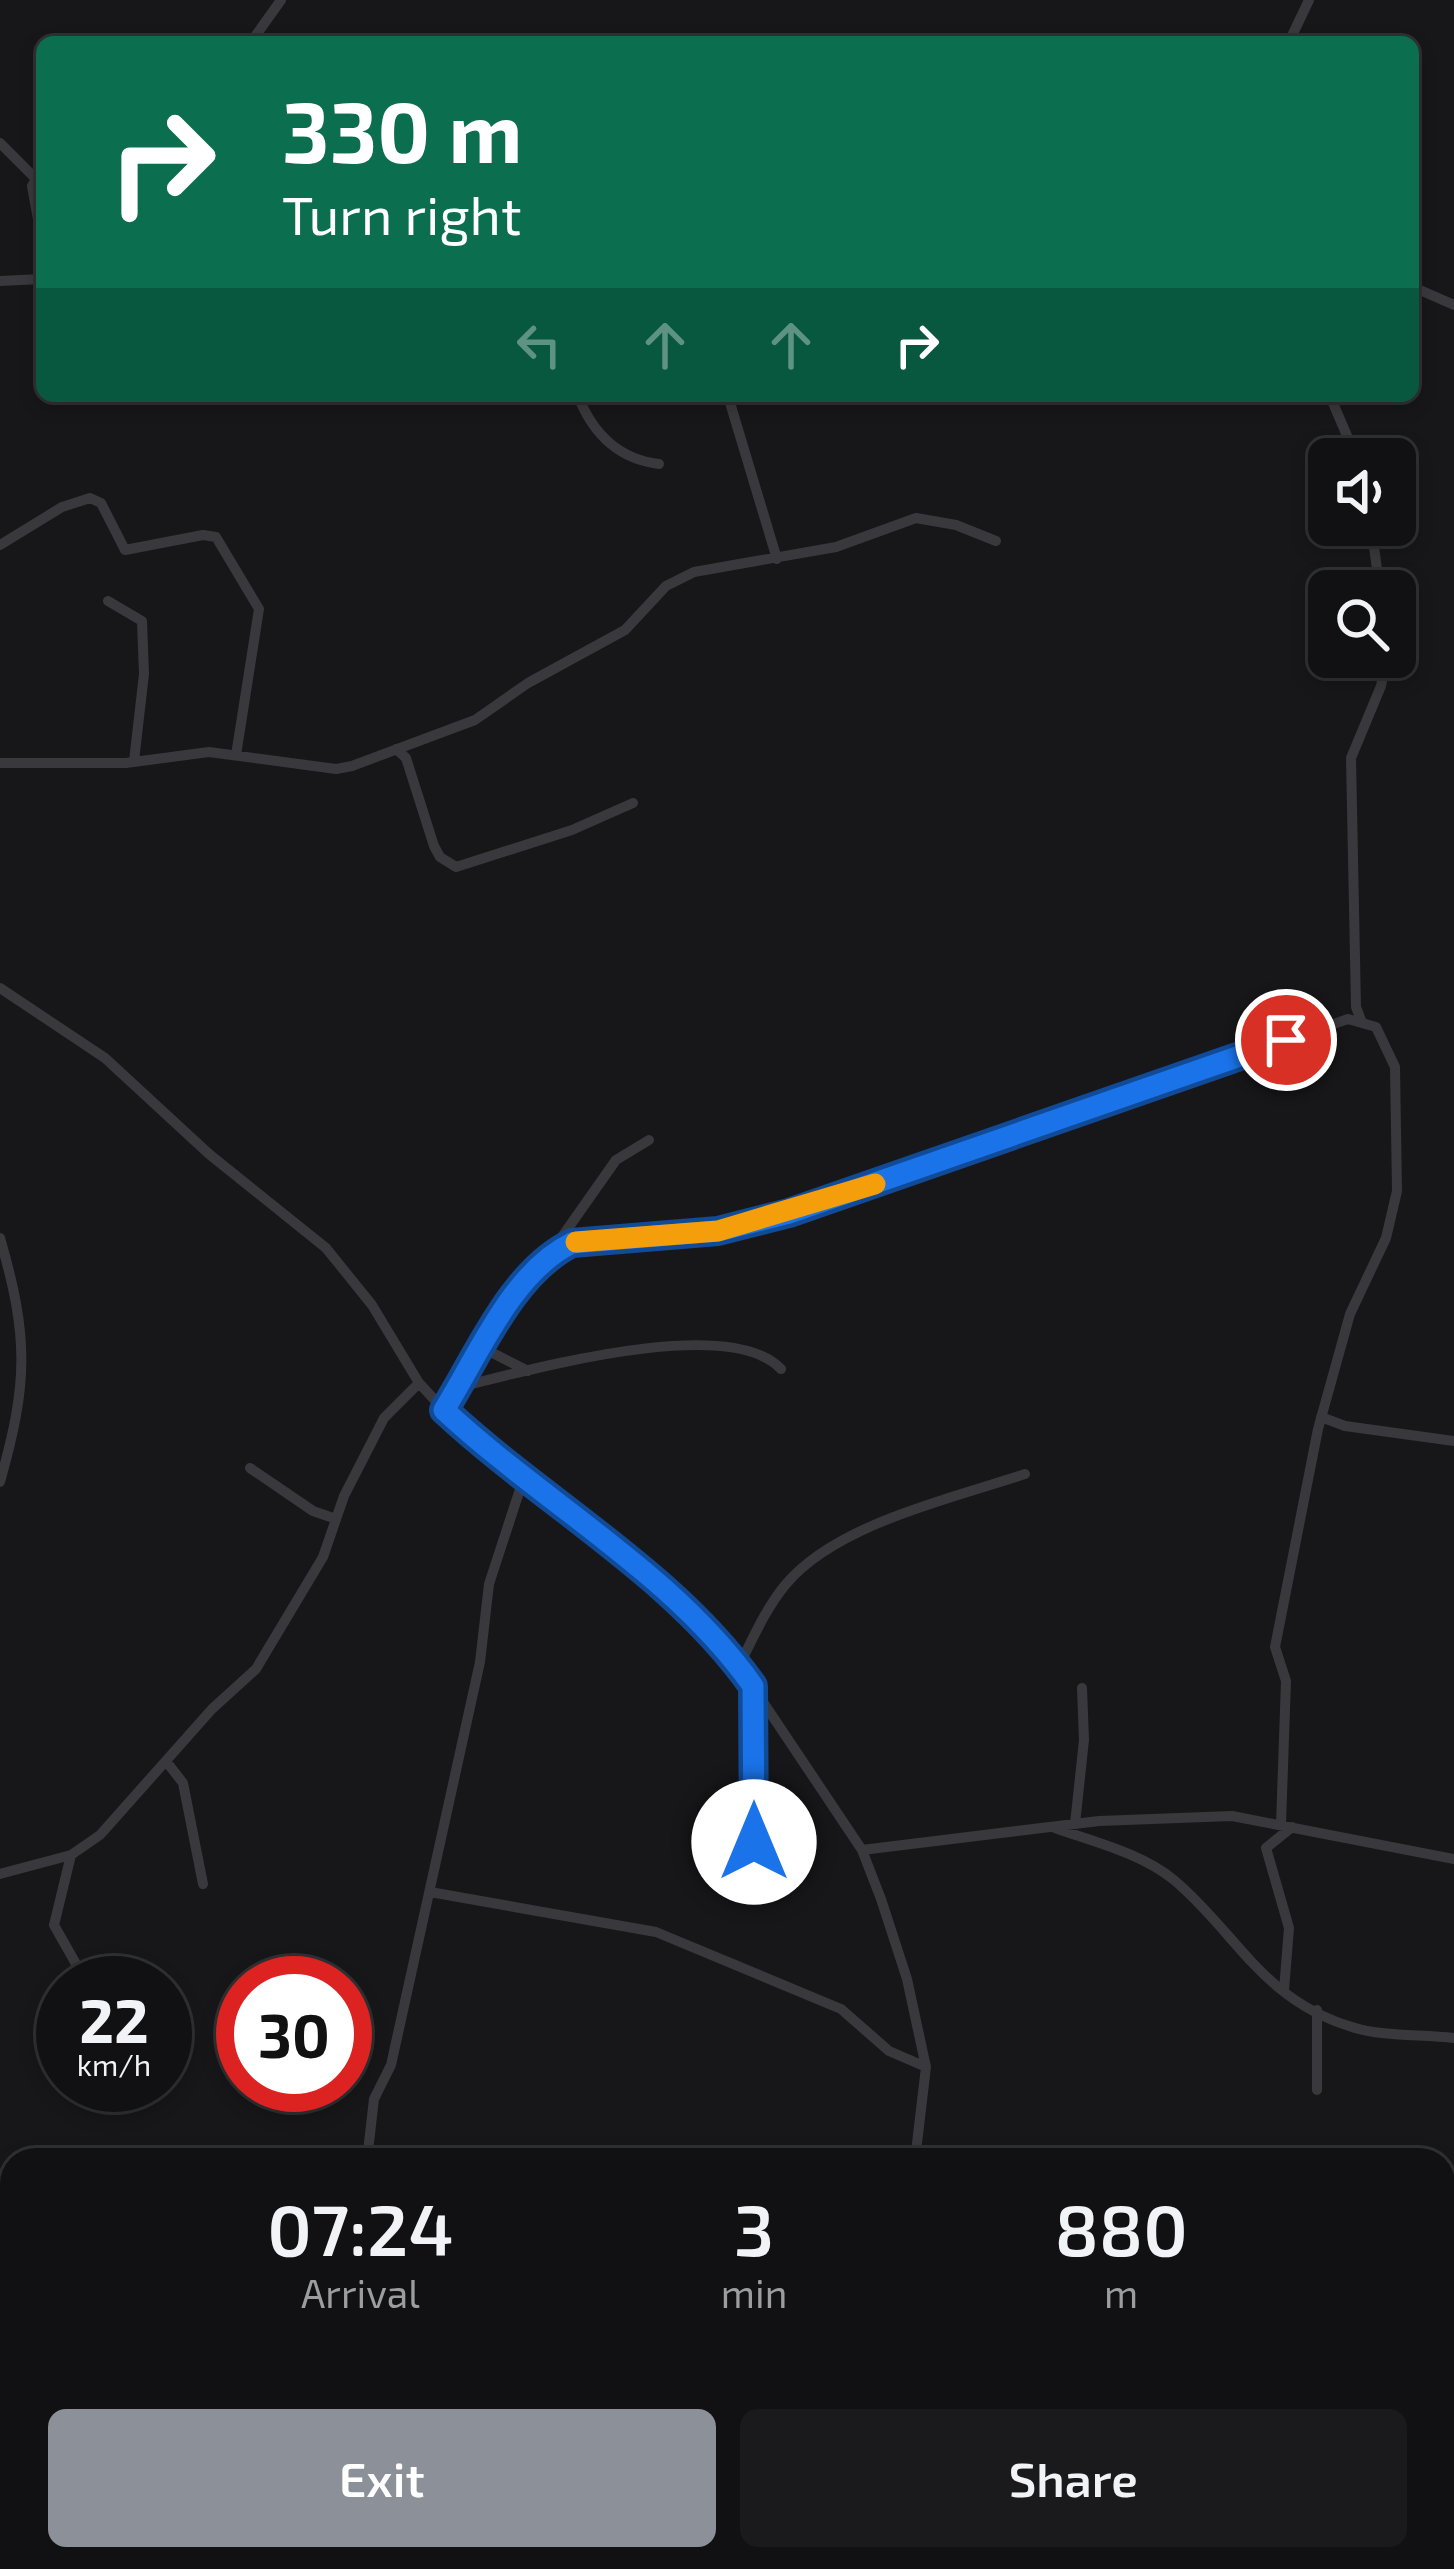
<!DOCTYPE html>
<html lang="en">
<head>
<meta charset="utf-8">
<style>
	body { margin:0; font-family:"Exo 2",sans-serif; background:#1a1a1c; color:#f1f3f6; height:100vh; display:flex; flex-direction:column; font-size:45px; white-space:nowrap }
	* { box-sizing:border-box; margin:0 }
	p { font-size:39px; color:#9c9da0 }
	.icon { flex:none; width:66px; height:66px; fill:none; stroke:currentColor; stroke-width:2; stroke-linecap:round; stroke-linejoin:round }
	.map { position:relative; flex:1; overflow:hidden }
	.details { position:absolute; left:0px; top:2148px; width:1455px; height:423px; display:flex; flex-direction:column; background:#111113; border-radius:36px 36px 0 0; box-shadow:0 6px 18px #0003,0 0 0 3px #303133 }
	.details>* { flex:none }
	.top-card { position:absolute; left:36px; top:36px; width:1383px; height:366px; border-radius:18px; box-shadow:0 6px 18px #0003,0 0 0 3px #303133; background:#0b6e4f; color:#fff; overflow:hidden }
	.buttons { position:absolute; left:1308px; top:438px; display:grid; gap:24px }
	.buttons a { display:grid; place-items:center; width:108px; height:108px; border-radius:18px; background:#111113; box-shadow:0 6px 18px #0003,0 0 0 3px #303133; font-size:60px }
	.speed { position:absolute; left:36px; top:1956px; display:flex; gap:24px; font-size:60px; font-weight:700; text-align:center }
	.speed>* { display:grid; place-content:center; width:156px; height:156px; border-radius:50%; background:#111113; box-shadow:0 6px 18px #0003,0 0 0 3px #303133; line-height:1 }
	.speed small { font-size:30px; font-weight:400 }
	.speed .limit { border:18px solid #d22; background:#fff; color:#111 }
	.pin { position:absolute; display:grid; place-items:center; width:102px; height:102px; color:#fff; margin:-51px; border:6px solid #fff; border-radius:50%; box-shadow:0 3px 12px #0007 }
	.me { position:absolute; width:132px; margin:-66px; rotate:0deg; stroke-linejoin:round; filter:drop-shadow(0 0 9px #0008) }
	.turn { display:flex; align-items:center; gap:42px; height:252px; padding:0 48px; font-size:54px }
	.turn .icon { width:156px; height:156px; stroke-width:2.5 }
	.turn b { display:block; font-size:84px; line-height:102px }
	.lanes { display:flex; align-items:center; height:114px; padding:0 48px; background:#0003; justify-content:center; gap:60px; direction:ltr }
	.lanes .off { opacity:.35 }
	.eta { display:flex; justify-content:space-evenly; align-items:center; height:204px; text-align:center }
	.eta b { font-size:72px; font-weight:600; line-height:84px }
	.primary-button { display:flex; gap:24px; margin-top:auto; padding:24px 48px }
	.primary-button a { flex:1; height:138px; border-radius:18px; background:#8c9099; color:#fff; font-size:48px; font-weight:600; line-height:138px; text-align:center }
	.primary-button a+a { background:#1a1a1c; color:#f1f3f6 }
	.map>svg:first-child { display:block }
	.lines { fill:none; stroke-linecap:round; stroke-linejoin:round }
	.minor { stroke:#39393d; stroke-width:10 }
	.route-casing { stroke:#114b97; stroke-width:30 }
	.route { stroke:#1a73e8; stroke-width:21 }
	.slow { stroke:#f59e0b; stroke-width:21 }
</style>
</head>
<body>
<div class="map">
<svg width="1454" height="2569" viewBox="0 0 1454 2569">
	<rect width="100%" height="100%" fill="#171719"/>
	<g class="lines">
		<path class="minor" d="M251,42L281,0
			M1289,42L1309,0
			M0,143L35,178
			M42,170L32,186L42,241
			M0,281L42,279
			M1413,287L1454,305
			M578,396C593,434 618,459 659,464
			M728,396L777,559
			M1330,396L1357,459
			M1371,525L1380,591
			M0,545L62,507L90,498L101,503L125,550L203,535L216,537L259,609L236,755
			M108,601L142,621L144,674L134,761
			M396,749L406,758L434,846L440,857L456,867L572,830L633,803
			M0,763H126L209,752L336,769L352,766L475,720L528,683L625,630L666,586L694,572L836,547L916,518L956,525L996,541
			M0,988L105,1058L209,1154L326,1248L372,1305L419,1383L444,1410L523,1480L699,1618L739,1666L862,1850L881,1899L907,1979L926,2067L915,2160
			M1361,1020L1356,1007L1351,758L1381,686L1387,657
			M0,1238C29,1338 28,1383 0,1482
			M552,1251L616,1160L649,1140
			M483,1348L528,1371
			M459,1387C527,1371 728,1313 781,1369
			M444,1410L516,1295L550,1253L590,1240L718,1231L789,1213L1348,1019L1376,1027L1395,1067L1397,1191L1386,1238L1350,1314L1318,1429L1275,1647L1286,1681L1281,1824
			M1321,1417L1345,1426L1454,1441
			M250,1468L313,1511L336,1519
			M739,1666C753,1638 766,1608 786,1584C838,1523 951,1499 1025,1474
			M753,1689L754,1842
			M166,1761L183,1783L203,1884
			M1075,1824L1084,1740L1082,1688
			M1055,1828C1094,1842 1141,1853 1174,1880C1237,1933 1262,2000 1352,2027C1383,2037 1421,2034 1454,2038
			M862,1850L1099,1821L1232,1816L1454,1859
			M71,1855L54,1925L80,1971
			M0,1874L71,1855L100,1835L212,1709L256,1669L323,1557L344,1496L384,1418L419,1383
			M430,1892L656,1932L841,2009L889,2051L926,2067
			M1284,1990L1289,1928L1266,1848L1292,1827
			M1317,2010V2090
			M367,2160L374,2099L391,2065L480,1662L489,1584L523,1480
			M1443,2313L1454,2308
			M1443,2447L1447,2548
			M226,2559L227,2569
			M973,2559L977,2569
			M1092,2569L1095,2559"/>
	</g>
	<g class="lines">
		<g class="route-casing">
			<path id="route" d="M754,1842L753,1686C673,1573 545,1504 444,1410C478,1356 512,1272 572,1243L718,1231L789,1213L1286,1040"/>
		</g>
		<use href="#route" class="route"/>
		<path class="slow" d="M576,1242L718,1231L875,1184"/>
	</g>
</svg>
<div class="buttons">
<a><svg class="icon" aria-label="sound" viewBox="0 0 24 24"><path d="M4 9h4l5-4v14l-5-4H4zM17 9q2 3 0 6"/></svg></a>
<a><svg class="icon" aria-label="search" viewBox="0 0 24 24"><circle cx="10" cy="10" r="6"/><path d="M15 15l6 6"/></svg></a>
</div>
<div class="speed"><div>22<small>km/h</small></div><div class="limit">30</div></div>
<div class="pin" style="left:1286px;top:1040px;background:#d93025"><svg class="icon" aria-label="arrive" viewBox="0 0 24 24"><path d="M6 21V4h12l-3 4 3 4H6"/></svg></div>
<svg class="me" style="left:754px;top:1842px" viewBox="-20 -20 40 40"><circle r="19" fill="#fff"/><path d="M0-13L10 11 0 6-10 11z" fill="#1a73e8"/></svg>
<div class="top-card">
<div class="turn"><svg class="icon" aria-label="right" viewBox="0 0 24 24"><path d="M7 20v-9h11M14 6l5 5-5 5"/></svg><div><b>330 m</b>Turn right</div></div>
<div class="lanes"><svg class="icon off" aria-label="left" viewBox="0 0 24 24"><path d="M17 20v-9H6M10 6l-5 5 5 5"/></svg><svg class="icon off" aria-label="ahead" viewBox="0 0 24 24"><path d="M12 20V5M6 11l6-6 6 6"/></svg><svg class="icon off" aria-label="ahead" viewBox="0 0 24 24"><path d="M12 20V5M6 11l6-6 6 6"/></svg><svg class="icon" aria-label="right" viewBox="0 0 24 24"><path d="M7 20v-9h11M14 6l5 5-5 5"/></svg></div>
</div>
<section class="details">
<div class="eta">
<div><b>07:24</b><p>Arrival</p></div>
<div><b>3</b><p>min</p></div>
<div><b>880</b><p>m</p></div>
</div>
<div class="primary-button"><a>Exit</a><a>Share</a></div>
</section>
</div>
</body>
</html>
